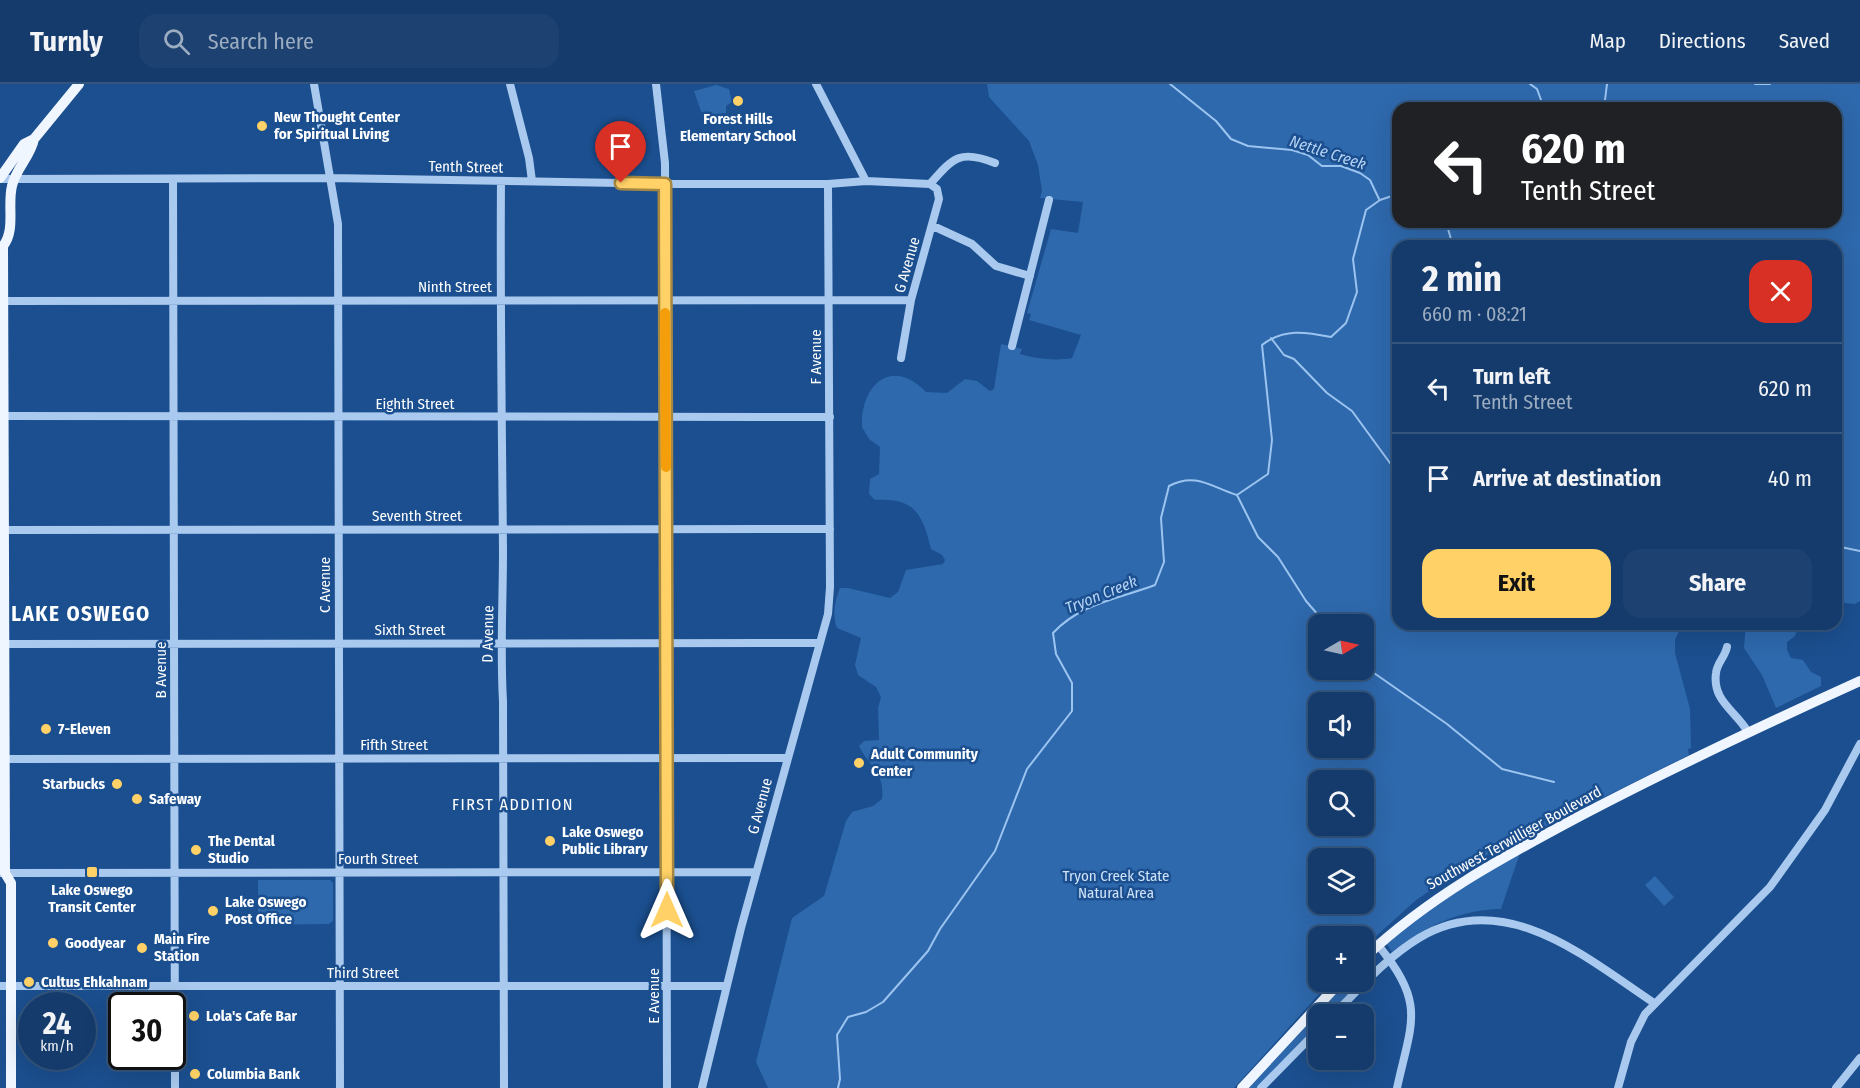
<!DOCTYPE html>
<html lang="en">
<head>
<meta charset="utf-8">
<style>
	body { margin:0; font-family:"Fira Sans Condensed",sans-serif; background:#1d4271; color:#f1f3f6; height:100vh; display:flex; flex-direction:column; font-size:22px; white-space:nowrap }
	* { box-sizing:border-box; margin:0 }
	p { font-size:20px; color:#9dadc1 }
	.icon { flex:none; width:33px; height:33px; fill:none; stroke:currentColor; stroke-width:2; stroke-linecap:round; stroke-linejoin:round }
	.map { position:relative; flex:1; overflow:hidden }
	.sheet { position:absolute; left:1392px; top:156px; width:450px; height:390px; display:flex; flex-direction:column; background:#143b6b; border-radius:18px; box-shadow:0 6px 24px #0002,0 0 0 2px #33557e }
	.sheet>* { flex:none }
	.guide { position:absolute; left:1392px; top:18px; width:450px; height:126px; border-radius:18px; box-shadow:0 6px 24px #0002,0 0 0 2px #33557e; background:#202124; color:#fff; overflow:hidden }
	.needle { width:39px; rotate:81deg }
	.buttons { position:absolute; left:1308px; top:530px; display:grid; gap:12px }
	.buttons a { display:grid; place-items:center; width:66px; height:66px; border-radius:12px; background:#143b6b; box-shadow:0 6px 24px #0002,0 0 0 2px #33557e; font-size:30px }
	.speed { position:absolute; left:18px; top:908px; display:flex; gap:12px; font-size:30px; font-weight:700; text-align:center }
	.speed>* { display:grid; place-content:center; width:78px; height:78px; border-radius:50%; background:#143b6b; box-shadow:0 6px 24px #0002,0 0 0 2px #33557e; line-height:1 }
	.speed small { font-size:15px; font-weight:400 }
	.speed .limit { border:3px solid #111; border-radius:9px; background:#fff; color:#111 }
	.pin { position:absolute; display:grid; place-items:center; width:51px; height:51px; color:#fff; margin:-62px -26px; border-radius:50% 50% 50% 0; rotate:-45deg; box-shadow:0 0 6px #0007 }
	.pin .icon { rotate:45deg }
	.me { position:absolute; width:66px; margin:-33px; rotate:0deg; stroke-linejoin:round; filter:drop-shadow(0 0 4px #0008) }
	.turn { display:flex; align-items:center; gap:21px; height:126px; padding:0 30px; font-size:27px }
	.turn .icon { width:78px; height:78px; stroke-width:2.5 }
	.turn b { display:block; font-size:42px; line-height:51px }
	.round { display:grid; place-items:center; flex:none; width:63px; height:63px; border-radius:18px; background:#1d4271 }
	.summary { display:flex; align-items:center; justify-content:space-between; height:102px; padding:0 30px }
	h1 { font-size:36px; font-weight:700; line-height:45px }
	.button { display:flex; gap:12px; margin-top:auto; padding:12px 30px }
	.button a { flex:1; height:69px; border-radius:18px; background:#ffd166; color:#111; font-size:24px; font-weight:700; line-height:69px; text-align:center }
	.button a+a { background:#1d4271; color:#f1f3f6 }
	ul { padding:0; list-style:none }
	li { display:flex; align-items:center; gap:18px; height:90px; padding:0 30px; border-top:2px solid #33557e }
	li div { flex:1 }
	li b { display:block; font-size:22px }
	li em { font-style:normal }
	header { display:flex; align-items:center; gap:36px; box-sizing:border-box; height:84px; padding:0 30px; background:#143b6b; border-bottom:2px solid #33557e }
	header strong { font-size:28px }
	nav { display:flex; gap:33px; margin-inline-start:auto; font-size:21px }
	.search { width:420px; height:54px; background:#1d4271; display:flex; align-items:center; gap:15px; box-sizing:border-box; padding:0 21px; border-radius:18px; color:#9dadc1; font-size:22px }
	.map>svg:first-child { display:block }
	.green { fill:#2e69ad; fill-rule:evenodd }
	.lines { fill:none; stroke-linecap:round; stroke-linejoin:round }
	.stream { stroke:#9cc4f0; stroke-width:2 }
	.minor { stroke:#a9c9ee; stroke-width:8 }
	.major { stroke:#f0f6ff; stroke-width:10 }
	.route-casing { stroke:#a68842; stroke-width:15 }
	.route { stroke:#ffd166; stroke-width:10 }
	.slow { stroke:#f59e0b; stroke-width:10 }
	.poi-dot { fill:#ffd166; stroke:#1b4f8f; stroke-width:2 }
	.labels { text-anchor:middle; stroke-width:5; stroke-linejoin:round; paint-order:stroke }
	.poi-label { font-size:15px; font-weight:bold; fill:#fff; stroke:#1b4f8f; text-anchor:start }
	.street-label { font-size:15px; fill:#fff; stroke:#1b4f8f }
	.park-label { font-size:15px; fill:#cfe3fa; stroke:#1b4f8f }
	.water-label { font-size:16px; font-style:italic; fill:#b5d3f5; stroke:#1b4f8f }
	.neighbourhood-label { font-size:16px; letter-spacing:1.5px; fill:#fff; stroke:#1b4f8f }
	.district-label { font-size:21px; font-weight:bold; letter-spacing:1.5px; fill:#fff; stroke:#1b4f8f }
</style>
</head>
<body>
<header>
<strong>Turnly</strong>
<div class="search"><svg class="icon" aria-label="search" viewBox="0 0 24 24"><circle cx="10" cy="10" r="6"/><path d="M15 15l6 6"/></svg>Search here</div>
<nav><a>Map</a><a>Directions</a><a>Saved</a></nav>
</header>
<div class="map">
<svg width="1860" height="1004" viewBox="0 0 1860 1004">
	<rect width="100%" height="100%" fill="#1b4f8f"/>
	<path class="green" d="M987,0H1860V517L1855,520L1836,518V162H1398V540H1682L1675,556V569L1690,625L1691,664L1688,665L1689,671L1465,782L1415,817L1364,863V852H1318V897H1331L1234,1004H768L756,978L792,834L824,812L846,737L852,728L873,722L882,715C885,687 869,683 859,662L864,657L879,656L878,624L881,613L876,603L858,591L855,581L861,554L837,544C832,532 835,516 840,504H848L890,514L898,508L906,486L943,480L945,476L942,471L931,465C922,429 915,414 875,416L869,410L870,395L879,390L880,363L869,355L862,343C860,301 892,272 926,308L947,309L965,295L977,297L990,307L994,305L1001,260L1022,265L1020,270C1036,275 1056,277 1072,274L1081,251L1029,236L1031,230L1027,229L1051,145L1078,149L1083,118L1040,114L1042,107L1038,81L1029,57L989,13ZM1398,24H1836V138H1398ZM1318,540H1364V585H1318ZM1318,618H1364V663H1318ZM1318,696H1364V741H1318ZM1318,774H1364V819H1318Z
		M716,1L729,5L732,18L726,22V29L703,33L694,7Z
		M1746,540H1799L1795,552L1787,558V566L1791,574L1803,576L1811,588L1821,593V602L1776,624L1762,591L1744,564Z
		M1520,769L1501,825C1459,826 1425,842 1392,868L1386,859L1418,831Z
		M1655,792L1674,813L1664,822L1645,801Z
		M258,796H330L333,799V837L329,840L258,841Z
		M1348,897H1363L1330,930H1318V941L1258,1004H1249Z"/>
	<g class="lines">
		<path class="stream" d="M1170,0L1216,37L1231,55L1248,62L1292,66L1308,71L1322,82H1341L1360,89L1370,96L1379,115
			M1530,0L1537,5L1544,24
			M1755,0H1770
			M1604,24L1607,0
			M1446,138L1453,162
			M1271,254L1284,271L1294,275L1327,309L1352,327L1398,390
			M1237,411L1258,453L1278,473L1306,517L1326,540
			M1836,462L1860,467
			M1364,582L1447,640L1502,685L1554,698
			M838,1004L840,995L837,951L848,933L866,928L883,918L928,867L940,845L995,767L1027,685L1072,627V599L1056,570L1053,549C1081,519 1118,515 1155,501L1164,478L1161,434L1169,402C1196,388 1211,403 1237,411L1268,390L1272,356L1262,261C1284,244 1306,248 1331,253L1346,239L1357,208L1353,175L1366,126L1380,116L1398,110"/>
		<path class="minor" d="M314,0L338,140L340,1004
			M510,0L529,74L532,97
			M656,0L665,79L667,1004
			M816,0L866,97
			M0,95L330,94L676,100H828L866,97L930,100
			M173,95L175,1004
			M501,97C500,221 502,343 503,467C503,517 500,567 503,617L504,1004
			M930,100C953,74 960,65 995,79
			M933,142L972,160L996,182L1030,192
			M0,217L911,216
			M1012,262L1049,116
			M901,274L911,216L939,115L937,105L930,100
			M0,332L830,333
			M4,446L830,445
			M1,560L819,559
			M1727,563C1725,573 1717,579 1716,589C1712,617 1736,627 1748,648
			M1,675L787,674
			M1,789L756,788
			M1378,861C1426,920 1412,936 1397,1004
			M0,902H726
			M1334,930C1361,903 1386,874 1419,854C1505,803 1585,873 1654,919
			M702,1004L741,844L828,530L830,503L828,100
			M1261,1004L1318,946
			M1618,1004L1631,958L1645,930L1770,803L1825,726L1860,660
			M1836,1004L1860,974"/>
		<path class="major" d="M0,94L24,60L34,55L79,0
			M1364,874C1429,813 1501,774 1580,732C1672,684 1765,640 1860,597
			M11,1004V799L5,789L3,162C16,146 7,121 12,102C16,84 31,72 34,55
			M1242,1004L1341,897"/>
	</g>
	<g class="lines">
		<g class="route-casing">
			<path id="route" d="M621,99L665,100L667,826"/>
		</g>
		<use href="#route" class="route"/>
		<path class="slow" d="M665,229L666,383"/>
	</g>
	<g class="poi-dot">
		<circle cx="738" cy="17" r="6"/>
		<circle cx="262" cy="42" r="6"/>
		<circle cx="46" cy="645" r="6"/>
		<circle cx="859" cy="679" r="6"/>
		<circle cx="117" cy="700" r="6"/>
		<circle cx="137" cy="715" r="6"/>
		<circle cx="550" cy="757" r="6"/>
		<circle cx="196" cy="766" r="6"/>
		<rect x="86" y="782" width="12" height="12" rx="3"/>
		<circle cx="213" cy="827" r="6"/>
		<circle cx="53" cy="859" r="6"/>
		<circle cx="142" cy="864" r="6"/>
		<circle cx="29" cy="898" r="6"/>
		<circle cx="194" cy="932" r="6"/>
		<circle cx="195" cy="990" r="6"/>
	</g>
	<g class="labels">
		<g class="poi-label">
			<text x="274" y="38">New Thought Center<tspan x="274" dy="17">for Spiritual Living</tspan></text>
			<text x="738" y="40" text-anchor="middle">Forest Hills<tspan x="738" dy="17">Elementary School</tspan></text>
			<text x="58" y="650">7-Eleven</text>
			<text x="871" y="675">Adult Community<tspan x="871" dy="17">Center</tspan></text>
			<text x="105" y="705" text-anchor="end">Starbucks</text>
			<text x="149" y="720">Safeway</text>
			<text x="562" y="753">Lake Oswego<tspan x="562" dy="17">Public Library</tspan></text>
			<text x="208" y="762">The Dental<tspan x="208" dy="17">Studio</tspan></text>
			<text x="92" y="811" text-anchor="middle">Lake Oswego<tspan x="92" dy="17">Transit Center</tspan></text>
			<text x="225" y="823">Lake Oswego<tspan x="225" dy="17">Post Office</tspan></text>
			<text x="154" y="860">Main Fire<tspan x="154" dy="17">Station</tspan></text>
			<text x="65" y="864">Goodyear</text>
			<text x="41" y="903">Cultus Ehkahnam</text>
			<text x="206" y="937">Lola's Cafe Bar</text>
			<text x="207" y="995">Columbia Bank</text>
		</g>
		<g class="street-label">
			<text transform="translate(466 83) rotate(1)" y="5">Tenth Street</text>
			<text transform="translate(907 181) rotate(-74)" y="5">G Avenue</text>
			<text x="455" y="208">Ninth Street</text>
			<text transform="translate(816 273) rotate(-90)" y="5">F Avenue</text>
			<text x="415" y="325">Eighth Street</text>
			<text x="417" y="437">Seventh Street</text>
			<text transform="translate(325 501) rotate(-90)" y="5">C Avenue</text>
			<text x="410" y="551">Sixth Street</text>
			<text transform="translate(488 550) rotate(-89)" y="5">D Avenue</text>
			<text transform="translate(161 586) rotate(-90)" y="5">B Avenue</text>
			<text x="394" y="666">Fifth Street</text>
			<text transform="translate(760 722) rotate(-75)" y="5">G Avenue</text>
			<text transform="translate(1514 754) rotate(-29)" y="5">Southwest Terwilliger Boulevard</text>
			<text x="378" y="780">Fourth Street</text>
			<text x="363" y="894">Third Street</text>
			<text transform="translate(654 912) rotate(-90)" y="5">E Avenue</text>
		</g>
		<g class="park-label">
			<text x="1116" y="797">Tryon Creek State<tspan x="1116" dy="17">Natural Area</tspan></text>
		</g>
		<g class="water-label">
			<text transform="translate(1328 68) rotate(18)" y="6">Nettle Creek</text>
			<text transform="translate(1101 510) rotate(-22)" y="6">Tryon Creek</text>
		</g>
		<g class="neighbourhood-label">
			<text x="513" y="726">FIRST ADDITION</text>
		</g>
		<g class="district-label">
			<text x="81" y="537">LAKE OSWEGO</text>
		</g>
	</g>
</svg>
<div class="buttons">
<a><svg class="needle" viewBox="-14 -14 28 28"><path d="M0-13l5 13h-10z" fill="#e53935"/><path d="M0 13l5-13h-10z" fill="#9dadc1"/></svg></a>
<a><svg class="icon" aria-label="sound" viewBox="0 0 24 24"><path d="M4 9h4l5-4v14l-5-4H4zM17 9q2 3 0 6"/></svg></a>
<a><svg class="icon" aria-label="search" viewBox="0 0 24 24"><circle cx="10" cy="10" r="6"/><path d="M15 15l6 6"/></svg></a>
<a><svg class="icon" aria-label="layers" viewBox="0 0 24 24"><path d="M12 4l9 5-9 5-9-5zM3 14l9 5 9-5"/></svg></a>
<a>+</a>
<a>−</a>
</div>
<div class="speed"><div>24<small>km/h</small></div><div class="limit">30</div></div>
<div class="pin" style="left:621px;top:99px;background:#d93025"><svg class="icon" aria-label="arrive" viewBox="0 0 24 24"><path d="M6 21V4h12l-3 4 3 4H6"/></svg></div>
<svg class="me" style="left:667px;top:826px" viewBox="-20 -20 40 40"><path d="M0-17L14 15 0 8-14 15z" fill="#ffd166" stroke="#fff" stroke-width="4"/></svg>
<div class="guide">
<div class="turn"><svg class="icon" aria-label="left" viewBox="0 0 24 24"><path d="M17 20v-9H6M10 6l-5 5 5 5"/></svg><div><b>620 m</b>Tenth Street</div></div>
</div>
<section class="sheet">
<div class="summary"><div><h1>2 min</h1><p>660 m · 08:21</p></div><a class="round" style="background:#d93025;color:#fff"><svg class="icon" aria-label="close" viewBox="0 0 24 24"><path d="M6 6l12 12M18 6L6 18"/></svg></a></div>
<ul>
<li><svg class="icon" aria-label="left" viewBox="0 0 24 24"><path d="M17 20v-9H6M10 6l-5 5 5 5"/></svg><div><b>Turn left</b><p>Tenth Street</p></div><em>620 m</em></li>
<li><svg class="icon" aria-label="arrive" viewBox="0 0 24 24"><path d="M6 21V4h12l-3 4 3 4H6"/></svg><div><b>Arrive at destination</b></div><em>40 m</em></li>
</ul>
<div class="button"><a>Exit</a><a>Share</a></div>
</section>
</div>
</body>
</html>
